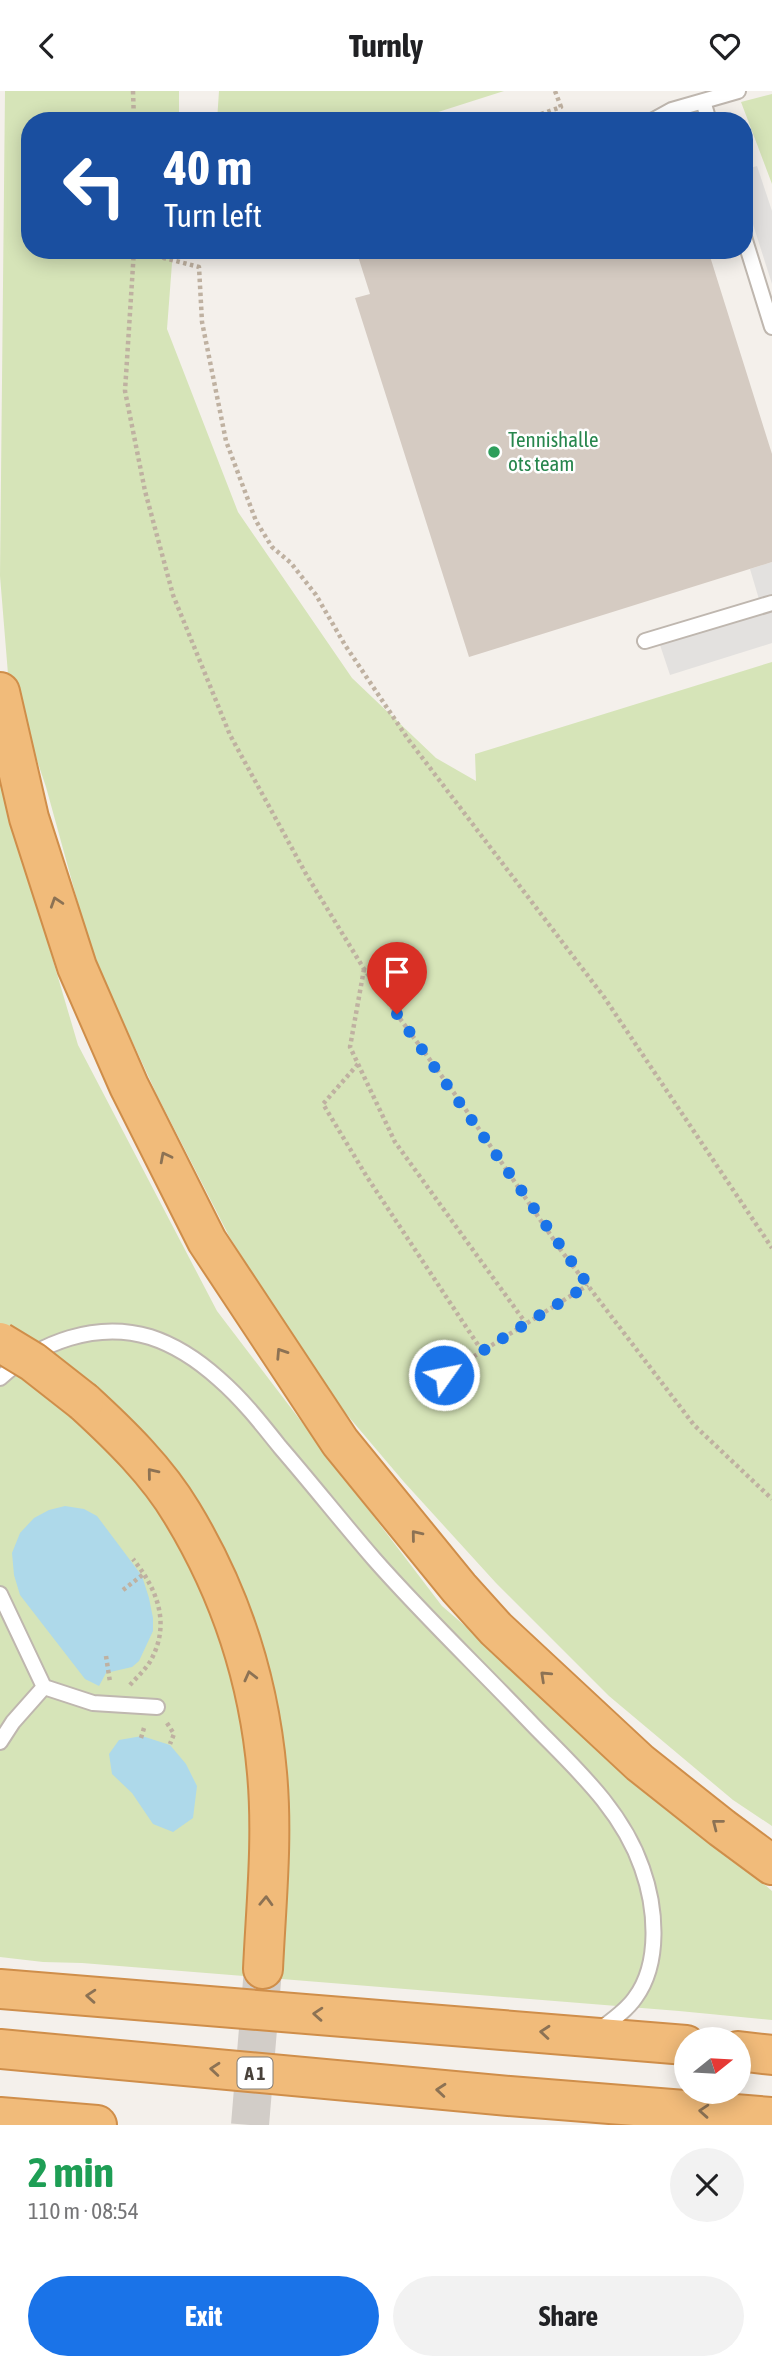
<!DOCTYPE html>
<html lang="en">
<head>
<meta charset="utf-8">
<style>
	body { margin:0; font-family:"Asap Condensed",sans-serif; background:#f2f2f2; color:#202124; height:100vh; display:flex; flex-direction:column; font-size:26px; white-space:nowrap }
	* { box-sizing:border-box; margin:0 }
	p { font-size:23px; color:#757577 }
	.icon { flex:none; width:38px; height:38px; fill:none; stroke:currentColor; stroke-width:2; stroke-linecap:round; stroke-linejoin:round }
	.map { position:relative; height:2034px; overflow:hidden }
	.panel { display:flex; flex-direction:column; background:#fff; flex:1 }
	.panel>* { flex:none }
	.hud { position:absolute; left:21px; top:21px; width:732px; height:147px; border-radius:28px; box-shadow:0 4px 18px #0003; background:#1a4fa0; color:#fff; overflow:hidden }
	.needle { width:46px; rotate:72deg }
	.fabs { position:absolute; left:674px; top:1936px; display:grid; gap:14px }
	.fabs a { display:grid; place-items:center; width:77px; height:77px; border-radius:50%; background:#fff; box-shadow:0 4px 18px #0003; font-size:35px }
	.pin { position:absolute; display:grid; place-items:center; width:60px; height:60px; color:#fff; margin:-72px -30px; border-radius:50% 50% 50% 0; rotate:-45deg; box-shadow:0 0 7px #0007 }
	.pin .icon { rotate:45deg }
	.me { position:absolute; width:77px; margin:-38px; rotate:57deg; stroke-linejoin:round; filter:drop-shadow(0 0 5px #0008) }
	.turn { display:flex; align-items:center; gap:24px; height:147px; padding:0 28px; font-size:32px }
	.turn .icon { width:91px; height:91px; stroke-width:2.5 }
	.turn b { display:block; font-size:49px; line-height:60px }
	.round { display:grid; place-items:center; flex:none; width:74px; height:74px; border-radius:37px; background:#f2f2f2 }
	.head { display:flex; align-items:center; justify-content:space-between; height:119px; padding:0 28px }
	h1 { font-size:42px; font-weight:700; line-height:52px; color:#1e9e55 }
	.cta { display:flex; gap:14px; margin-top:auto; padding:14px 28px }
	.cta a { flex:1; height:80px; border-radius:42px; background:#1a73e8; color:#fff; font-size:28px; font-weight:700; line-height:80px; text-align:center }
	.cta a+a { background:#f2f2f2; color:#202124 }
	header { display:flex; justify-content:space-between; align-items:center; height:91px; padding:0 28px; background:#fff; font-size:32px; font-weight:700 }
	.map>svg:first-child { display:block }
	.green { fill:#d6e4b8 }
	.parking { fill:#e3e1df }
	.water { fill:#aed9ea }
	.building { fill:#d5cbc2 }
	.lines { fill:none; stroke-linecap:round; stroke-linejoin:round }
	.highway-tunnel { stroke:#d2cdc8; stroke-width:38; stroke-dasharray:38 19; stroke-linecap:butt }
	.lane-casing { stroke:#bfb7af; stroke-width:18 }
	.highway-casing { stroke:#cf8e4a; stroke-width:42 }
	.path { stroke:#bfb1a1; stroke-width:4.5; stroke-dasharray:3.5 3.5; stroke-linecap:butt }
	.lane { stroke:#fff; stroke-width:14 }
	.highway { stroke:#f1bb7a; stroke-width:38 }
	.highway-bridge-casing { stroke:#cf8e4a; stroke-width:42; stroke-linecap:butt }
	.highway-bridge { stroke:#f1bb7a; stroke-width:38 }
	.oneway { stroke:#8c7254 }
	.route { stroke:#1a73e8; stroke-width:12; stroke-dasharray:0 21.6 }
	.leisure-dot { fill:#2e9e5b; stroke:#fff; stroke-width:2.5 }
	.labels { text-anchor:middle; stroke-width:5; stroke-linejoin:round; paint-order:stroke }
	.shield { fill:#fff; stroke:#7f7a75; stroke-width:2 }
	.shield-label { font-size:19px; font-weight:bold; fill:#48413a }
	.leisure-label { font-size:21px; fill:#27864d; stroke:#fff; text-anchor:start }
</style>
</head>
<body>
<header><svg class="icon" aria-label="back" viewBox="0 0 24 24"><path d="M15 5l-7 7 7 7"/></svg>Turnly<svg class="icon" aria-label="heart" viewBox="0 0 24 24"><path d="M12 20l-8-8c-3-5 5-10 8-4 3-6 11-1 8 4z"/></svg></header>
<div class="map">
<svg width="772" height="2034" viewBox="0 0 772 2034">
	<rect width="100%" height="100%" fill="#f4f0eb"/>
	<path class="green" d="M5,0H179V30H30V159H173L167,238L238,421L352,587L436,667L476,690L475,663L772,571V1735L733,1709L609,1605L496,1492L404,1391L326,1299L229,1145L157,1004L92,863L46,696L8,583L0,485Z
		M219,0H504L410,30H217Z
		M772,3V93L741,11Z
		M0,690L78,954L217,1220L442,1515L772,1800V1929L679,1920L82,1872L43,1871L0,1866Z"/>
	<path class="parking" d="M757,75L772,120V193L744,105V79Z
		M772,471V552L670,584L658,548L761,515L750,478Z"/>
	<path class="water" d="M65,1415L84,1418L97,1425L142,1485L149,1507L153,1527V1540L139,1570L132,1576L106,1582L99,1595L85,1588L20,1504L14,1484L12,1462L20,1442L34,1427L49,1419Z
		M142,1645L170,1654L186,1673L197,1695L193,1727L173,1741L153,1733L132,1702L112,1683L109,1663L119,1649Z"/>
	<path class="building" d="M356,159H708L772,363V471L469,566L355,207L370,203Z"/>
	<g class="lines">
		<path class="highway-tunnel" d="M250,2034L263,1878"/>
		<g class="lane-casing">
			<path id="lane" d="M703,10L709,30
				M652,30L672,19L738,0
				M744,146L772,236
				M645,550L772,512
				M0,1287C40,1251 96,1230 150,1246C175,1254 199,1270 219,1288C242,1308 261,1332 280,1356C312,1393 342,1431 374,1468C425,1526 482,1580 535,1636C576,1678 622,1719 642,1777C656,1816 661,1872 635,1907C626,1920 611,1930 599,1939
				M0,1503L44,1596L93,1612L157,1616
				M0,1651L13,1631L44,1596"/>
		</g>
		<g class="highway-casing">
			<path id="highway" d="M0,601L29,727L77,876L129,995L207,1150L340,1351L459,1497L496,1538L640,1672L722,1737L772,1774
				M84,1311C120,1344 157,1380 182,1422C230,1501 259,1590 267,1682C273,1747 266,1814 263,1878
				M0,1898L686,1954
				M0,1958L509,2005L772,2026
				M738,1960L772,1964
				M0,2026L97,2034"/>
		</g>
		<path class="path" d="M133,0L134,30
			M521,30L561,16L555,0
			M134,159L125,300L145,400L173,504L230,644L306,783L364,878L462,1013L560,1158L694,1334L772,1408
			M151,159L164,167L199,176L202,231L226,350L256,430L272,456L291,472L316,504L345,554L408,648L604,906L772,1157
			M364,878L350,956L395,1051L525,1231
			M358,973L323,1013L367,1086L482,1260
			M444,1284L588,1194
			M123,1499L145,1482
			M106,1565L110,1591
			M130,1594C137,1586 146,1578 151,1569C171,1532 157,1498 133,1468
			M167,1632L174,1643L170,1653
			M141,1647L144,1637"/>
		<use href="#lane" class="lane"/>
		<use href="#highway" class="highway"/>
		<g class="highway-bridge-casing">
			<path id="highway-bridge" d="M0,1251L33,1271L84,1311"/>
		</g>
		<use href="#highway-bridge" class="highway-bridge"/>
	</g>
	<defs><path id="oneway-chevron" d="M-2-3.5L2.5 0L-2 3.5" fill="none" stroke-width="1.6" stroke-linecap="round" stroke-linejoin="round" transform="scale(1.75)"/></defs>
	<g class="oneway">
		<use href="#oneway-chevron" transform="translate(56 811) rotate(-108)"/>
		<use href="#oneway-chevron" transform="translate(165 1066) rotate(-117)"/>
		<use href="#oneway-chevron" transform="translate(281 1262) rotate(-123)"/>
		<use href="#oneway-chevron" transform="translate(152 1382) rotate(-129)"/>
		<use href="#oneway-chevron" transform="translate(416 1444) rotate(-129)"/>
		<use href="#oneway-chevron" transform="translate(250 1585) rotate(-104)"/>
		<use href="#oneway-chevron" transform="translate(545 1585) rotate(-137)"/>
		<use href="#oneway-chevron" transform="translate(717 1733) rotate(-142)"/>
		<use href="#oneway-chevron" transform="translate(266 1810) rotate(-88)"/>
		<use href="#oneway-chevron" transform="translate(91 1905) rotate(-176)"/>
		<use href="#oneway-chevron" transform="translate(318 1923) rotate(-176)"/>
		<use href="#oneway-chevron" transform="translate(545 1941) rotate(-175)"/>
		<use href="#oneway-chevron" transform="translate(215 1978) rotate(-175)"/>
		<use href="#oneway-chevron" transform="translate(441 1999) rotate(-175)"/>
		<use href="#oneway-chevron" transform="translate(704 2020) rotate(-176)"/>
	</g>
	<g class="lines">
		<path class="route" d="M397,923L588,1194L444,1284"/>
	</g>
	<circle class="leisure-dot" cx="494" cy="361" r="7"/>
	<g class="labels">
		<rect class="shield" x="237.5" y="1966.5" width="35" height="31" rx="5"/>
		<g class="shield-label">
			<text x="255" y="1989">A 1</text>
		</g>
		<g class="leisure-label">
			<text x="508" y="356">Tennishalle<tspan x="508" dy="24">ots team</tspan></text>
		</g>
	</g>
</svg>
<div class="fabs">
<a><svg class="needle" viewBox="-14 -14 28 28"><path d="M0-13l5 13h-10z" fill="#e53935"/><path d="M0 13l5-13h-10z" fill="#757577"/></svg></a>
</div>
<div class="pin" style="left:397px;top:923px;background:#d93025"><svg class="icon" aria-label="arrive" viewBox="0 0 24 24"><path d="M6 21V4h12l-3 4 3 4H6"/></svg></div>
<svg class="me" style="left:444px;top:1284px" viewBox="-20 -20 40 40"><circle r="17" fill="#1a73e8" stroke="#fff" stroke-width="3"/><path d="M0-11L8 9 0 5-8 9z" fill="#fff"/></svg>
<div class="hud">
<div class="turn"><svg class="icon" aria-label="left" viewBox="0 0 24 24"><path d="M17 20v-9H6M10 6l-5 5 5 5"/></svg><div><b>40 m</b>Turn left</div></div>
</div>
</div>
<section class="panel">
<div class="head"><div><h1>2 min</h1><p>110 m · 08:54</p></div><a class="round"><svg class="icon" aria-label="close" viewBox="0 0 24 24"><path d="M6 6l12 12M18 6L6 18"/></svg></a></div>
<div class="cta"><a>Exit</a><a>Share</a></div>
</section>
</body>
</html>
